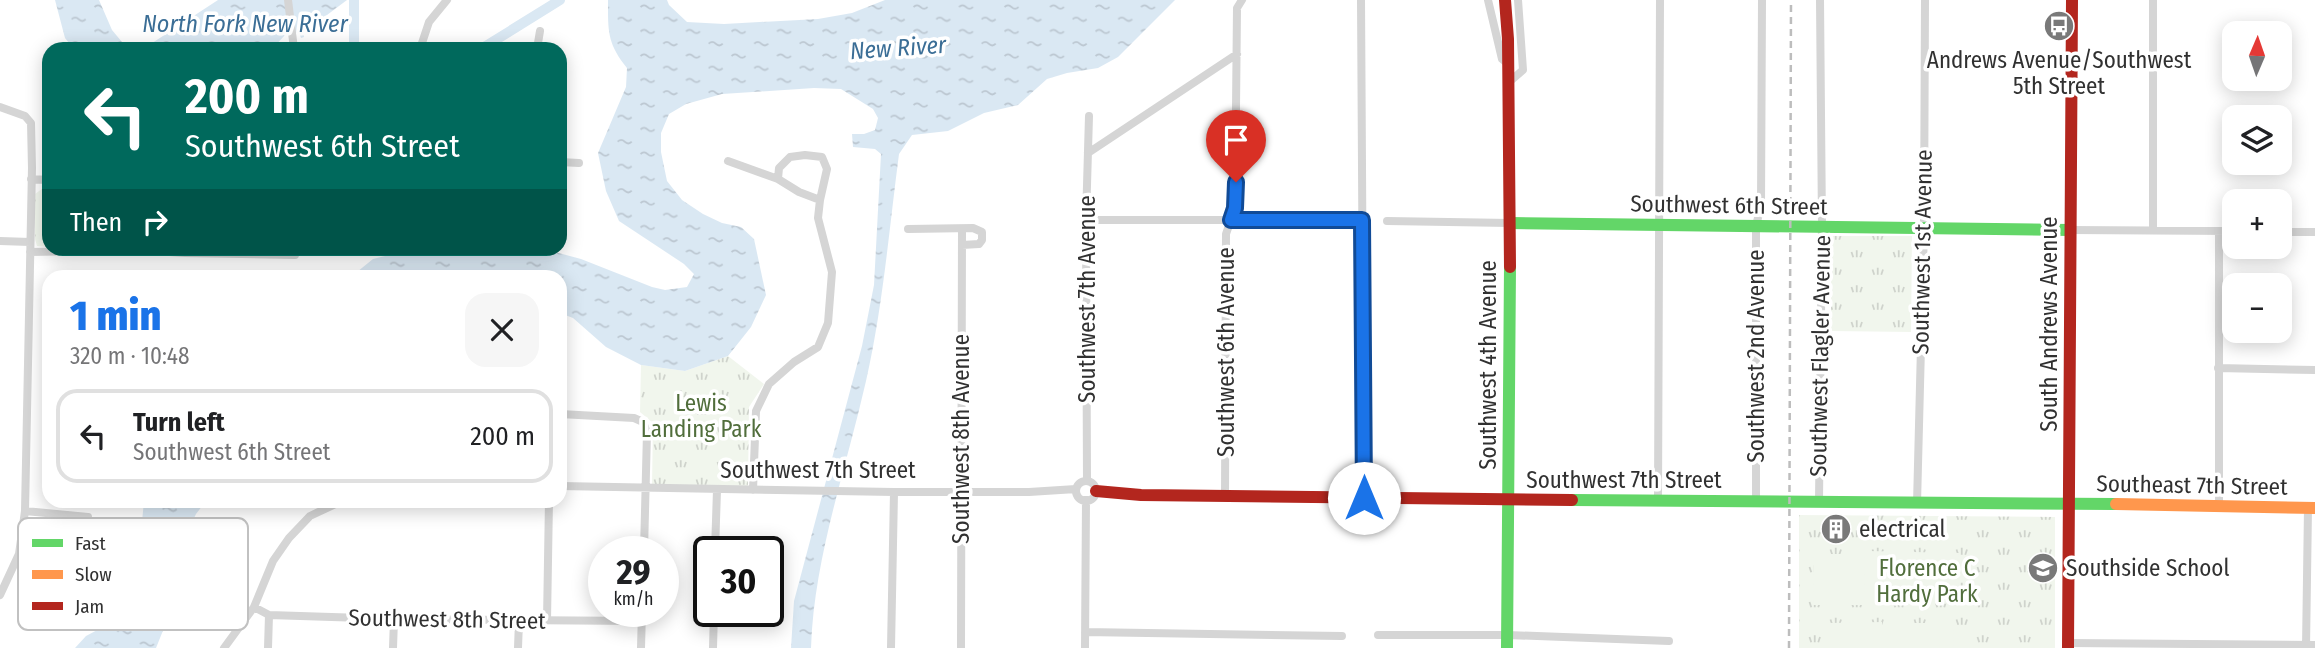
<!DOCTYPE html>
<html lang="en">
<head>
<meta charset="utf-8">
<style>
	body { margin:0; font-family:"Fira Sans Condensed",sans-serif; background:#f6f6f6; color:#202124; height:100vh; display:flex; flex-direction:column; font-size:26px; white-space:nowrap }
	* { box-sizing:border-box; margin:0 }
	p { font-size:23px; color:#757577 }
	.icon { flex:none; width:38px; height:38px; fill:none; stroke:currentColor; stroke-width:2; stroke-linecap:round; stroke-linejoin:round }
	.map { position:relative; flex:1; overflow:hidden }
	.sheet { position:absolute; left:42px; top:270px; width:525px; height:238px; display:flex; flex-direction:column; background:#fff; border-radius:21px; box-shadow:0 4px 18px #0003 }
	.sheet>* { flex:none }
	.guide { position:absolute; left:42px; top:42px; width:525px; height:214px; border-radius:21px; box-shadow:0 4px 18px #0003; background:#00695c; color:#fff; overflow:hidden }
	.needle { width:46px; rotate:2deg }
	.tools { position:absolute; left:2222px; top:21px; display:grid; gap:14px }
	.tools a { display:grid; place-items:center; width:70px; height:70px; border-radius:14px; background:#fff; box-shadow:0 4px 18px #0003; font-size:35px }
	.speed { position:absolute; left:588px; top:536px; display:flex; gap:14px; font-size:35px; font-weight:700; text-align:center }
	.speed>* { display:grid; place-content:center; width:91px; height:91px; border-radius:50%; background:#fff; box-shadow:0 4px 18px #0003; line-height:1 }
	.speed small { font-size:18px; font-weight:400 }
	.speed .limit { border:4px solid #111; border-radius:10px; background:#fff; color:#111 }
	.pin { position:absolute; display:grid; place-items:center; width:60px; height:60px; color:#fff; margin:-72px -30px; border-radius:50% 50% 50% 0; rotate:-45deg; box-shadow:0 0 7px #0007 }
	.pin .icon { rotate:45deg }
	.me { position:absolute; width:77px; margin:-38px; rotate:0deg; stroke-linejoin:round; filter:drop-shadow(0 0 5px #0008) }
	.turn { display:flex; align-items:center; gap:24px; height:147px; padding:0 28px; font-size:32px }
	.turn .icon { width:91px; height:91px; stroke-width:2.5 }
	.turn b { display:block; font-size:49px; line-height:60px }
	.then { display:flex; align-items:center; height:66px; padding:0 28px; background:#0003; gap:14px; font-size:26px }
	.round { display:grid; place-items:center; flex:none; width:74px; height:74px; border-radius:21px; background:#f6f6f6 }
	.overview { display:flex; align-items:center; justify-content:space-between; height:119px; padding:0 28px }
	h1 { font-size:42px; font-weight:800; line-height:52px; color:#1a73e8 }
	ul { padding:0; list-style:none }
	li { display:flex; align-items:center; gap:21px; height:94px; margin:0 14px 10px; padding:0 14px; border:4px solid #e0e0e0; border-radius:21px }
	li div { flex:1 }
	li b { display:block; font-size:26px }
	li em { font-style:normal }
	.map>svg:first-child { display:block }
	.grass { fill:url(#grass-tufts) }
	.pitch { fill:#f1f6ed }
	.water { fill:url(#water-ripples) }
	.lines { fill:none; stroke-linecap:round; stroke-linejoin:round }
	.canal { stroke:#dae8f3; stroke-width:10 }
	.street { stroke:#d5d5d5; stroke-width:8 }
	.fast { stroke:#63d668; stroke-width:12 }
	.slow { stroke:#ff974d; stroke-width:12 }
	.jam { stroke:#b3261e; stroke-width:12 }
	.rail { stroke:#bdbdbd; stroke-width:2.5; stroke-dasharray:7 5; stroke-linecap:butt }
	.route-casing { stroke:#114b97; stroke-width:18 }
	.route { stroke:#1a73e8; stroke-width:12 }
	.labels { text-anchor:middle; stroke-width:7; stroke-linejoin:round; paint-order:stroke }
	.poi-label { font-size:23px; fill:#313131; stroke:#fff; text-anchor:start }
	.street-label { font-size:23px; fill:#313131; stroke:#fff }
	.park-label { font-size:23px; fill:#516e3c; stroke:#fff }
	.water-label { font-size:24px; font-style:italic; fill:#3b6e96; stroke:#fff }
	.key { fill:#fff; stroke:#c1c1c1; stroke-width:2 }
	.key-label { font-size:19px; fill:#313131 }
</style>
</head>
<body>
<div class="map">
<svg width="2315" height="648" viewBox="0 0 2315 648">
	<defs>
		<pattern id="grass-tufts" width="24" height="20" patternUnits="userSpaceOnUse" patternTransform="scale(1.75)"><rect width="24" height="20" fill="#f1f6ed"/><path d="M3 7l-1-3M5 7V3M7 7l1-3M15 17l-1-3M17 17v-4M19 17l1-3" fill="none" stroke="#cfd3cc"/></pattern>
		<pattern id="water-ripples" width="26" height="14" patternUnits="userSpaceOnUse" patternTransform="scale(1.75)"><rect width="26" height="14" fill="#dae8f3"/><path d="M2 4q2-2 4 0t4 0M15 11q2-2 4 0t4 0" fill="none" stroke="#bcc7d1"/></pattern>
	</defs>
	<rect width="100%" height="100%" fill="#fff"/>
	<path class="grass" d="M46,186H49V247L37,246L35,239V194Z
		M1831,236H1912L1911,332L1831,331Z
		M728,356L764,384L749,407L748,486L652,485L653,423L640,412L641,365L685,371Z
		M1799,515L2055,517V648H1799Z"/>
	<path class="pitch" d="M1868,551L1959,553L1958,604L1868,602Z
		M1814,554H1865L1864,605H1813Z
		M1882,622V648H1828V623Z
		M1889,623H1953L1954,648H1889Z"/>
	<path class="water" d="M55,0H99L112,30L127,48L138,49H74L65,38Z
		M218,0H347L303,33L304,37L301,38L299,32L285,35L272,49H143Z
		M608,0H667L669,5L687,22L724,24L818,19L852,13L885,0H1175L1118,57L1098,68L1067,73L1047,79L1018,105L984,113L948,131L912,135L899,154C889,230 883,306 866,381C846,470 814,557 811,648H791L794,601L862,346L874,285L881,154L875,149L853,147L852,134H864L875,130L878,118L873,109L841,89L814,88L722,94L686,104L669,114L661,133V152L667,181L682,200L703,214L722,223L741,227L754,239L766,295L751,327L728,356L685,371L641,365L606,347L573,318L560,313V276H352L373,259L401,252L436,248H540L581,259L652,287L665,290L687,287L694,274L684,264L619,221L606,191L598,153L626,87L627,68C607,43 608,31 608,0Z
		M144,501H206L196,514L184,539L168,586V618L156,648H75L86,636L118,619L130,548L140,543Z"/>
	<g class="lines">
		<path class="canal" d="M354,0V49
			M481,49L560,0"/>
		<path class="street" d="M288,0L294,49
			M1361,0L1364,498
			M1488,0L1502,59L1508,64
			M420,49L429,22L447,0
			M537,49L540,31
			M1508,83L1523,70L1518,0
			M0,107L25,116L31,123L32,168L25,511L19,554L0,595
			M1088,153L1237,54
			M805,155L822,157L827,169L820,200L799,192L778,179L779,168L790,157Z
			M728,161L778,179
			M560,162L579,163
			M31,179L49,180
			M1086,220H1362
			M1387,221L1510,223
			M908,229L973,228L982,232V240L979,244L962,245
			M2070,230L2235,231
			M2153,230V0
			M2219,231V506
			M2280,232H2315
			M0,241L30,242
			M30,252L138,250L185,253L295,255V248
			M2218,368L2315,370
			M560,414L634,418L643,422L647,432L644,551
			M1087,481L1086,220L1089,116
			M1076 491a10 10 0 1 1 20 0a10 10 0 1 1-20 0Z
			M560,486L894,492H1029L1076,489
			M753,490L756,411L769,384L794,362L818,347L828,323L832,272L818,218L820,200
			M1225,496L1226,234L1235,208L1237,8L1242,0
			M1658,500L1660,0
			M1756,502V226L1761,205L1762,0
			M1819,502L1822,227L1820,0
			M1917,504L1924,228L1925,0
			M25,511L88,517
			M715,551L717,490
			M254,607L269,615L394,619L642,621
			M547,621L549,500
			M1085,632L1342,636
			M1378,635H1508L1669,641
			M2068,643L2315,645
			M224,648L254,607L273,561L289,538L310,516L344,500
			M268,648L269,615
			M393,648L394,619
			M518,648L519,621
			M641,648L642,611
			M713,648L714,611
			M891,648L894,492
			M961,648L962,229
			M1085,648L1086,500
			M2306,648L2308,508"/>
		<path class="fast" d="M1510,223L2070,230
			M1572,500L2116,504
			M1507,648L1510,267"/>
		<path class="slow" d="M2116,504L2315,508"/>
		<path class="jam" d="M1505,0L1508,39L1510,267
			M1096,491L1141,495L1572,500
			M2068,648L2072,0"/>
		<path class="rail" d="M1789,648L1791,0"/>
	</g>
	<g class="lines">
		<g class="route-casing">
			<path id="route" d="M1236,182L1235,208L1231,220H1362L1364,498"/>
		</g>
		<use href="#route" class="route"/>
	</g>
	<defs>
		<g id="bus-disc" transform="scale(1.575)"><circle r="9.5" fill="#797979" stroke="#fff"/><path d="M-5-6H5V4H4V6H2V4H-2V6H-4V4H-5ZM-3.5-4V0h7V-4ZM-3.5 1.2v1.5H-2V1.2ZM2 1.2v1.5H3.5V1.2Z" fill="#fff"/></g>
		<g id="building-disc" transform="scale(1.575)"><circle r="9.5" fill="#797979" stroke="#fff"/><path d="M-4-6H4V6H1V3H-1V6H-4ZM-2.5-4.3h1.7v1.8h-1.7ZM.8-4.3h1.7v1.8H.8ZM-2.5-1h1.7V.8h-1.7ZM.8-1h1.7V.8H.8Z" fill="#fff"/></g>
		<g id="school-disc" transform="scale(1.575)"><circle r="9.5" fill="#797979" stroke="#fff"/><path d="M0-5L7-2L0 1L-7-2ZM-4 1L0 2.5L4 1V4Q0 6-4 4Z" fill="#fff"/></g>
	</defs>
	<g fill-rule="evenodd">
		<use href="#bus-disc" x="2059" y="26"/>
		<use href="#building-disc" x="1836" y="529"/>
		<use href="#school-disc" x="2043" y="568"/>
	</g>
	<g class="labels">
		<g class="poi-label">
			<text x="2059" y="68" text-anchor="middle">Andrews Avenue/Southwest<tspan x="2059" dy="26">5th Street</tspan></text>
			<text x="1859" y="537">electrical</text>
			<text x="2066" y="576">Southside School</text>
		</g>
		<g class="street-label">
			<text transform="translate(1729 205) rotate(1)" y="8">Southwest 6th Street</text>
			<text transform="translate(1922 252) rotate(-89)" y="8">Southwest 1st Avenue</text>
			<text transform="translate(1087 299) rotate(-90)" y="8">Southwest 7th Avenue</text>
			<text transform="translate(2049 324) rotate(-90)" y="8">South Andrews Avenue</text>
			<text transform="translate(1226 352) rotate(-90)" y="8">Southwest 6th Avenue</text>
			<text transform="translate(1756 356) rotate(-90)" y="8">Southwest 2nd Avenue</text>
			<text transform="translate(1820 356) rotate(-89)" y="8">Southwest Flagler Avenue</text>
			<text transform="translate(1488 365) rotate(-90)" y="8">Southwest 4th Avenue</text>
			<text transform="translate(961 439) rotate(-90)" y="8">Southwest 8th Avenue</text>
			<text x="818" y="478">Southwest 7th Street</text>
			<text x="1624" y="488">Southwest 7th Street</text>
			<text transform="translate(2192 485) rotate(1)" y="8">Southeast 7th Street</text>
			<text transform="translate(447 619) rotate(1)" y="8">Southwest 8th Street</text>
		</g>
		<g class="park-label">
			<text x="701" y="411">Lewis<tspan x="701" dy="26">Landing Park</tspan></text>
			<text x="1927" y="576">Florence C<tspan x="1927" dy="26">Hardy Park</tspan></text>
		</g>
		<g class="water-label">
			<text x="245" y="32">North Fork New River</text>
			<text transform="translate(898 48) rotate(-4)" y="8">New River</text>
		</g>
	</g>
	<rect x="18" y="518" width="230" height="112" rx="10" class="key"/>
	<rect x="32" y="539" width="31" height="8" fill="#63d668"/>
	<rect x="32" y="570" width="31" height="9" fill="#ff974d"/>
	<rect x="32" y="602" width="31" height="8" fill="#b3261e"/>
	<g class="key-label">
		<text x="75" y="550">Fast</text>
		<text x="75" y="581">Slow</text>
		<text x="75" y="613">Jam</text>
	</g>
</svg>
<div class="tools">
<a><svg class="needle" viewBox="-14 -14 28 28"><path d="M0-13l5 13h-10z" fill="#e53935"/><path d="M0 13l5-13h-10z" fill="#757577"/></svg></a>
<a><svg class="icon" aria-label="layers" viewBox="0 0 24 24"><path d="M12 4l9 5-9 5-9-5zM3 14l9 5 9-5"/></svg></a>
<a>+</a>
<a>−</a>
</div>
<div class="speed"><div>29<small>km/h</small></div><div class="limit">30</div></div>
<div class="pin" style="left:1236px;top:182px;background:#d93025"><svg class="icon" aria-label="arrive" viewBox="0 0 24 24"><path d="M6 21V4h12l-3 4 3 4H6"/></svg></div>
<svg class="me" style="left:1364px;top:498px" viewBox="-20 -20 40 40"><circle r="19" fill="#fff"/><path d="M0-13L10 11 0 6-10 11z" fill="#1a73e8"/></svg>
<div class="guide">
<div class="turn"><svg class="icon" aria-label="left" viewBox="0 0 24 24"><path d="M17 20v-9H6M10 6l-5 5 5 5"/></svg><div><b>200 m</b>Southwest 6th Street</div></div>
<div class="then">Then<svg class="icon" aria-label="right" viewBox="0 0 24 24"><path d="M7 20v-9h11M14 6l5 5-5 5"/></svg></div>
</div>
<section class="sheet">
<div class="overview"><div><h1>1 min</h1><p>320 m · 10:48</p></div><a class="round"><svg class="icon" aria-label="close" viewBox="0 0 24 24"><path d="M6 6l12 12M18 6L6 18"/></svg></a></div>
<ul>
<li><svg class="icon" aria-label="left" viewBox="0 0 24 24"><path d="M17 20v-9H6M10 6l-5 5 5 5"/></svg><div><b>Turn left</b><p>Southwest 6th Street</p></div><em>200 m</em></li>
</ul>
</section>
</div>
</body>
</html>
